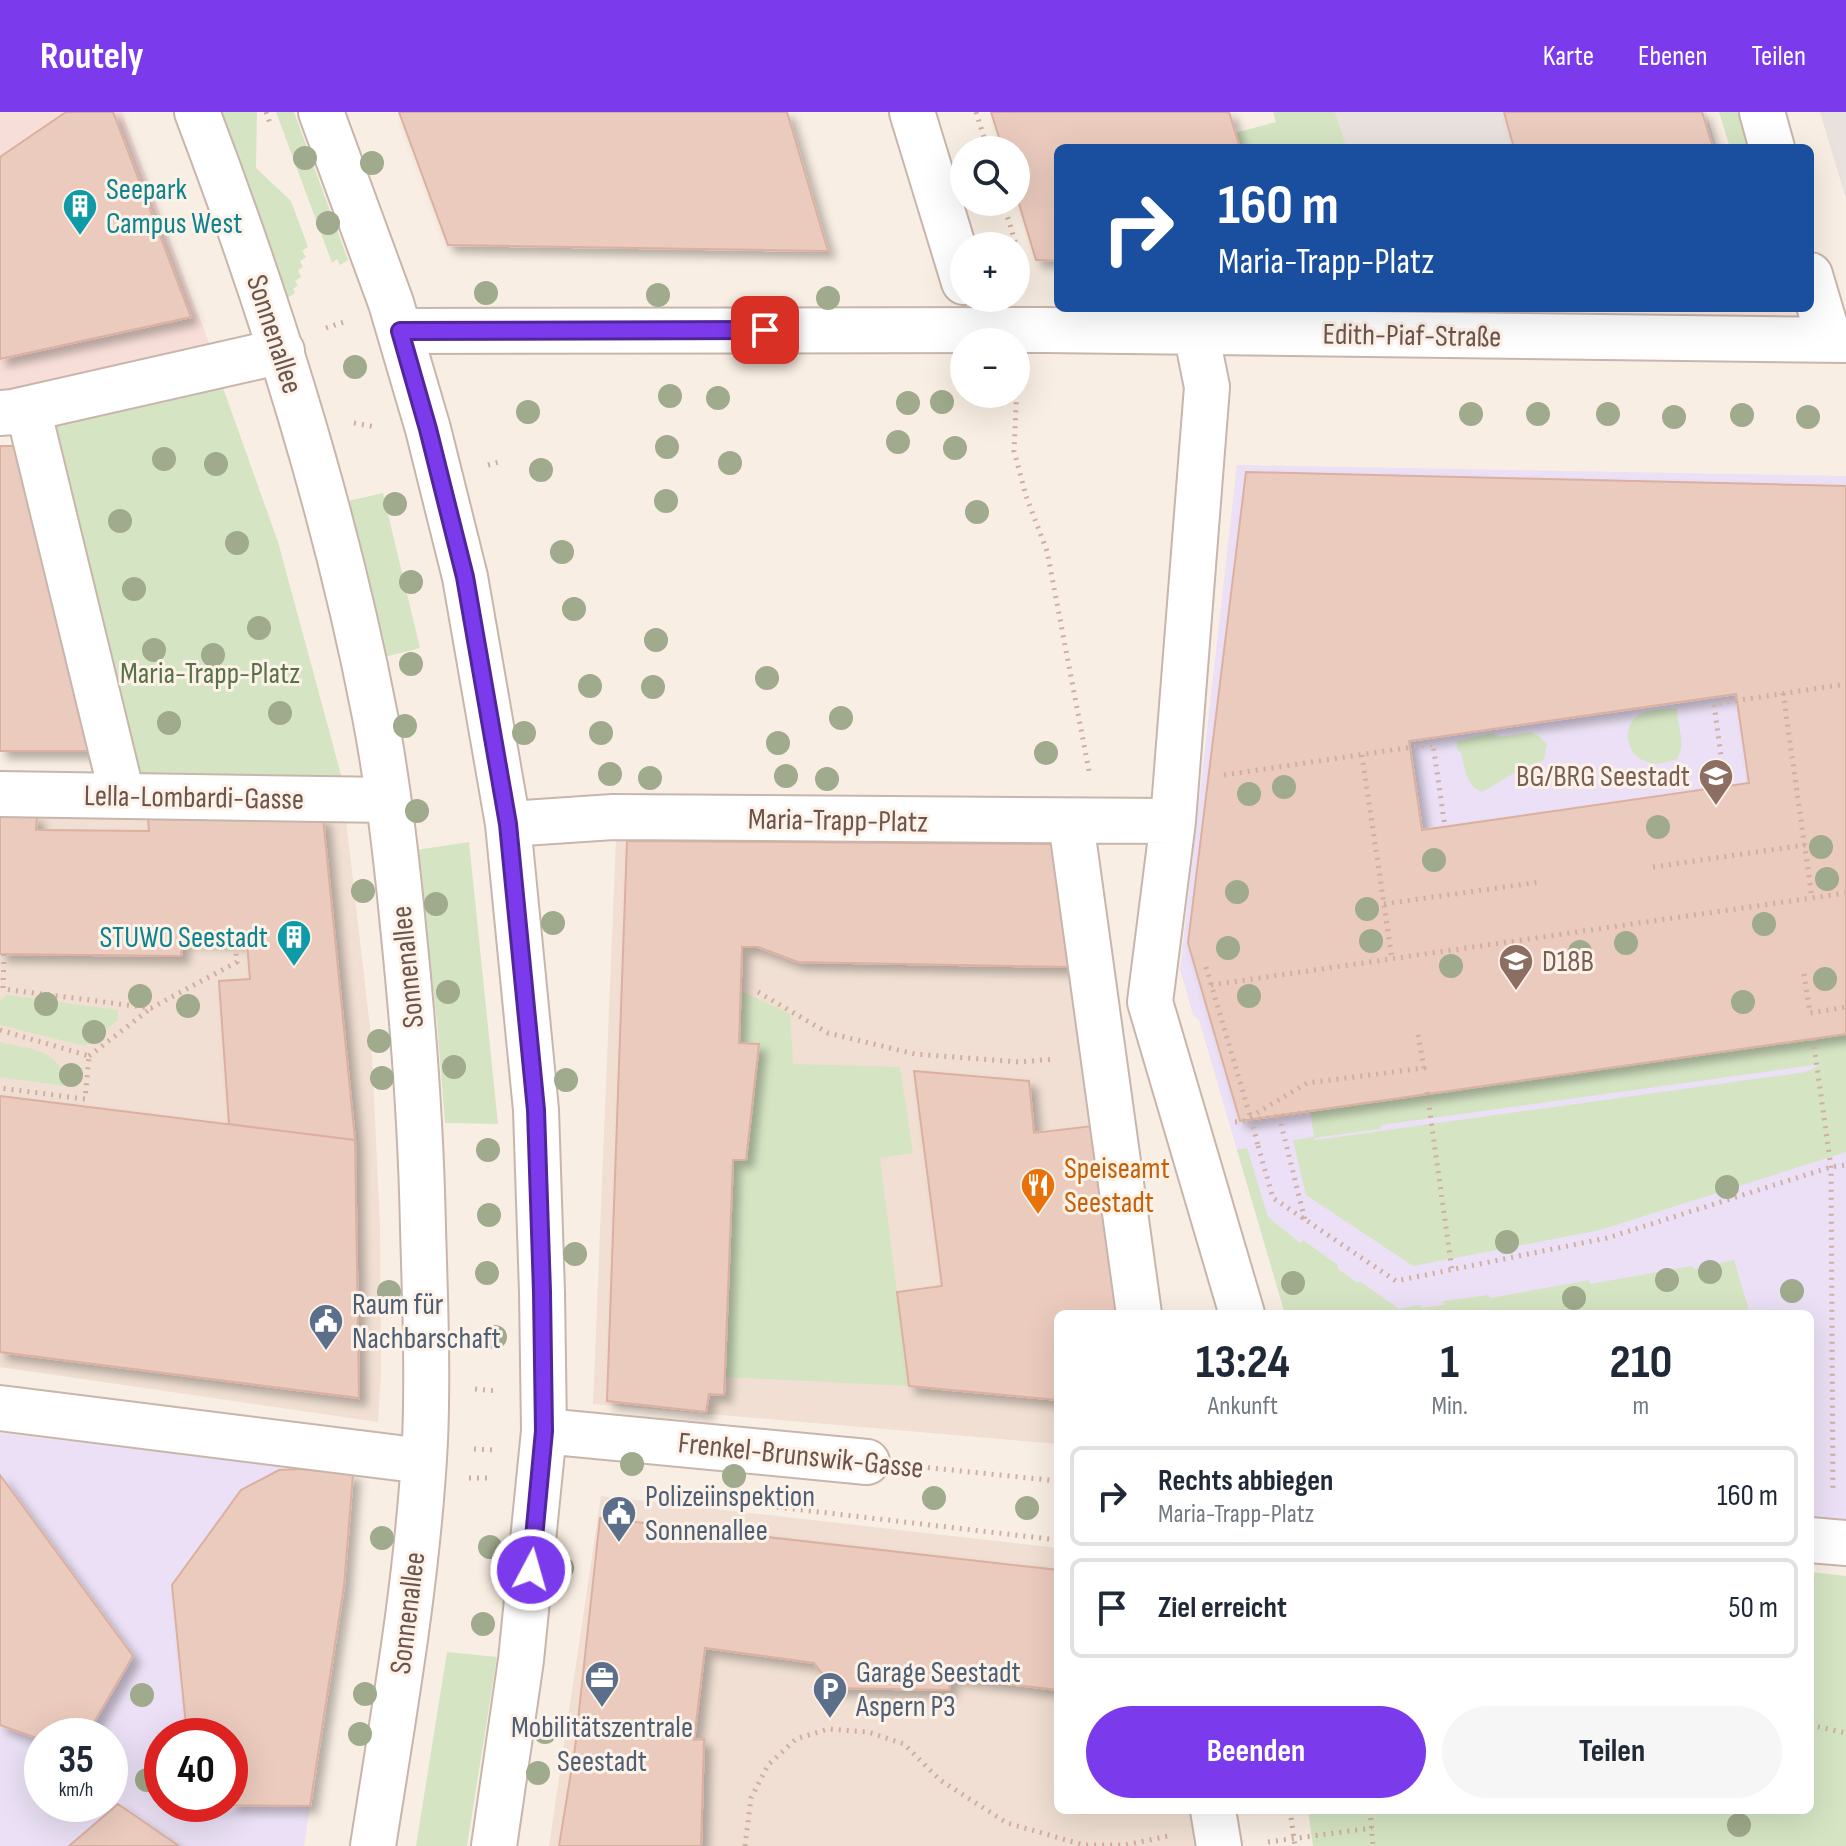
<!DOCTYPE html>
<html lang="de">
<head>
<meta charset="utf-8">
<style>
	body { margin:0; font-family:"Sofia Sans Condensed",sans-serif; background:#f6f6f7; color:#1f2937; height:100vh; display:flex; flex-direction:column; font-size:30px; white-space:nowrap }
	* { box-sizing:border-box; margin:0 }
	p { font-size:26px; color:#747a83 }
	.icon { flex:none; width:44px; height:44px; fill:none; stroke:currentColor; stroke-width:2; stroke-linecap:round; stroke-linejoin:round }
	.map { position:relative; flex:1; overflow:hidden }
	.sheet { position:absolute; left:1054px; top:1198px; width:760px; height:504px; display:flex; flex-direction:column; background:#fff; border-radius:12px; box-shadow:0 8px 32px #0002 }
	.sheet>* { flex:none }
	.guide { position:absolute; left:1054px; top:32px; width:760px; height:168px; border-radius:12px; box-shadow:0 8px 32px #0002; background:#1a4fa0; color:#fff; overflow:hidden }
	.tools { position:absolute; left:950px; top:24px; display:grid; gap:16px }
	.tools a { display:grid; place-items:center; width:80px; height:80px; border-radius:50%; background:#fff; box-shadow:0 8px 32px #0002; font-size:40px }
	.speed { position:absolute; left:24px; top:1606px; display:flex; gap:16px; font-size:40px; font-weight:700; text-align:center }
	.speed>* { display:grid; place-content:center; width:104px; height:104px; border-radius:50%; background:#fff; box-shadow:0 8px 32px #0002; line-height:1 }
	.speed small { font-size:20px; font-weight:400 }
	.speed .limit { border:12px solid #d22; background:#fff; color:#111 }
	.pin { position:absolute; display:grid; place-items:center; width:68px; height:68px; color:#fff; margin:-34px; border-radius:16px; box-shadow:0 4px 12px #0006 }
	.me { position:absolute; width:88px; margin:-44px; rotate:6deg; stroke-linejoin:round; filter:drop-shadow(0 0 6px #0008) }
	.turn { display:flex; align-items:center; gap:28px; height:168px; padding:0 32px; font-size:36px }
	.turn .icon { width:104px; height:104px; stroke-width:2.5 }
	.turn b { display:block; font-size:56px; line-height:68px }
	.eta { display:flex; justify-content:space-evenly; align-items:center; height:136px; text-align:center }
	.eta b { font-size:48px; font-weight:700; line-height:56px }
	.button { display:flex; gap:16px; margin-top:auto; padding:16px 32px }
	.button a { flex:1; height:92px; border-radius:48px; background:#7c3aed; color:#fff; font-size:32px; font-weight:700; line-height:92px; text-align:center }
	.button a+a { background:#f6f6f7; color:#1f2937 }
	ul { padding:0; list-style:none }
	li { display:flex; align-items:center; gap:24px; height:100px; margin:0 16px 12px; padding:0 16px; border:4px solid #e0e1e3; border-radius:12px }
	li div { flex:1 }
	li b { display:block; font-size:30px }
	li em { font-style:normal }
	header { display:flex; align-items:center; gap:48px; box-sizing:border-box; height:112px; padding:0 40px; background:#7c3aed; color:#fff }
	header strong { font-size:38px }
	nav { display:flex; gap:44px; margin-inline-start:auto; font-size:28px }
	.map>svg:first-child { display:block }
	.residential { fill:#f0dfd2 }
	.commercial { fill:#f8ded8 }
	.industrial { fill:#e9e1dd }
	.education { fill:#ebe0f5; fill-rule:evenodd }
	.green { fill:#d5e5c3; fill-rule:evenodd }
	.building { fill:#ebcbbe; stroke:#dcb0a0; stroke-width:2; fill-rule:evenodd; filter:url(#shadow) }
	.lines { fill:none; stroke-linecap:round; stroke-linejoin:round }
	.minor-casing { stroke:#c8b5ab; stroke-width:48 }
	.path { stroke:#d0aea1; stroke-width:5; stroke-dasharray:2 6; stroke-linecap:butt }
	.minor { stroke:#fff; stroke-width:44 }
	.path-bridge { stroke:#d0aea1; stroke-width:5; stroke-dasharray:2 6; stroke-linecap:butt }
	.tree { fill:#a0aa8c }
	.route-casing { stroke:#51269a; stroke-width:20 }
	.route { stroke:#7c3aed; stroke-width:14 }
	.labels { text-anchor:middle; stroke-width:6; stroke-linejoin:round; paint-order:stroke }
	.culture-label { font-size:30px; fill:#0d838f; stroke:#fdf2e8; text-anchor:start }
	.street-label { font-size:30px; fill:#6e544c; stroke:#fdf2e8 }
	.park-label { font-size:30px; fill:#587245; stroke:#fdf2e8 }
	.education-label { font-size:30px; fill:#785e54; stroke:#fdf2e8; text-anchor:end }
	.food-label { font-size:30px; fill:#c56008; stroke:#fdf2e8; text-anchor:start }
	.service-label { font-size:30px; fill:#4e5e75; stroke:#fdf2e8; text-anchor:start }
</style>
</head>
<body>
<header>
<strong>Routely</strong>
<nav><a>Karte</a><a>Ebenen</a><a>Teilen</a></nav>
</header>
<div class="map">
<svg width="1846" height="1734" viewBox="0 0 1846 1734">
	<defs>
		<filter id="shadow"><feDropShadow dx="7" dy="7" stdDeviation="4" flood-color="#0004"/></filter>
	</defs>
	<rect width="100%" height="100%" fill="#f9eee3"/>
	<path class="residential" d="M345,700L371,924L380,1114L381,1261L378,1310L0,1255V701Z
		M616,726L1058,730L1123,1202H1058V1332L593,1292Z
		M601,1384L1058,1436V1698H1203L1208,1734H549Z"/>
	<path class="commercial" d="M0,0H122L210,234L0,282Z"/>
	<path class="industrial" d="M1335,0H1706L1717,36H1347Z
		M1820,0H1846V87Z"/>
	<path class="education" d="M1237,353L1846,364V1413L1810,1409V1202H1285L1199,908L1193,903L1180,857Z
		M0,1321L353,1362L337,1519L304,1734H0ZM42,1624H110V1692H42ZM162,1624H230V1692H162Z"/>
	<path class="green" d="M221,0H257L256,56L291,89L308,135L302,139L306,145L300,149L303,155L298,158L301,165L295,169L298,173L293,177L295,181L287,186Z
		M276,0H294L348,148L340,153L337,147L332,151Z
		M1273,0H1335L1347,36H1240L1235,21L1276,10Z
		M1719,0H1739L1750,36H1730Z
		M222,273L278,430L343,670H134L46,311Z
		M383,381L420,536L385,545L348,389Z
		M1677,596C1677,615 1687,631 1677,647C1669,649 1660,653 1651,651C1625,647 1618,609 1645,600C1655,597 1667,597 1677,596Z
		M1531,620L1539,624L1547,632L1544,648L1518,659L1482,680C1466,674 1465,656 1461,641L1457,637V629L1492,621L1501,625Z
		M469,730L498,1012L445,1011L437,910L416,738Z
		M741,879L790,902L793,952L900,955L913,1041L880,1046L909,1274L725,1265L733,1048H746L759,933L739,931Z
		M7,883L118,898V908L85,934L0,913V889Z
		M1846,918V1040L1600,1118L1413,1154L1306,1083L1293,1028L1314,1025L1310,996ZM1821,952L1806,960L1316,1028L1314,1026L1380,1017L1381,1013Z
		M0,930C31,938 62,936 65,974L0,965Z
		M1247,1036L1268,1105L1300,1131L1303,1128L1338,1153L1337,1156L1358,1171L1360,1169L1399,1197L1420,1193L1421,1196L1444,1193L1443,1189L1489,1183L1490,1186L1589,1168L1590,1172L1692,1154L1694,1157L1734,1148L1750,1202H1285L1237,1038Z
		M1810,1460L1846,1464V1734H1313L1308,1698H1810Z
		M447,1540L497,1545L467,1734H416Z"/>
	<path class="building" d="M66,0H113L191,205L0,247V45Z
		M399,0H787L828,139L448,133Z
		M991,0H1229L1240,36H1058V149L1036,148L1016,82V38H1003Z
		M1504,0H1702L1713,36H1514Z
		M0,334H22L98,639H0Z
		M1246,360L1846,374V922L1240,1009L1188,831ZM1736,582L1749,671L1422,718L1409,629Z
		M0,704H37L36,718L149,719L148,706H323L355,1028L229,1012L219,869L250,867L247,830L183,827L181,844L0,842Z
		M627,729L1055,732L1070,855L798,850L758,835H742L739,931L759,932L746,1048H733L724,1283L709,1282L706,1300L607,1289Z
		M914,959L1029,969L1034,1021L1092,1014L1118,1202H1058V1288L909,1274L897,1180L942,1174Z
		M0,984L355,1028L359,1286L0,1240Z
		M302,1357L353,1362L344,1474L310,1694L194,1693L230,1692V1624H187L172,1473L241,1378L279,1358Z
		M0,1363L133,1544L86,1624H42V1628L0,1613Z
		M600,1406L1058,1458V1578L951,1565L949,1578L833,1576L814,1551L705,1536L694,1628L704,1627L701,1734H559L575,1636Z
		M118,1692L179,1734H69Z"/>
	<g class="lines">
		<g class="minor-casing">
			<path id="minor" d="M197,0C272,197 335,397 375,604C389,677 397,750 404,824C414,921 421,1018 423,1116C425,1187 428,1258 425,1329C418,1465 394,1600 373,1734
				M321,0L391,191L428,317L465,465L508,712L536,998L542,1180L544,1319L521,1548L494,1734
				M912,0L964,170
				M1762,0L1772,36
				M1810,163L1829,227
				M400,219L1043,218L1846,228
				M1196,220L1207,275L1173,709L1150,890L1242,1202
				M28,297L122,683
				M0,301L13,300L282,239
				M0,682L388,688
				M1071,710L1139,1202
				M508,712L613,705L1173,709
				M0,1296L423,1349
				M544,1319L867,1350
				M1810,1428L1846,1431
				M1213,1698L1219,1734"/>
		</g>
		<path class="path" d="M266,0L271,14
			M976,0L988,38
			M1003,90L1028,172
			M326,216L347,209
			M1020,267L1017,273L1014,339L1026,384L1047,439L1089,659
			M354,311L376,315
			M488,353L499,350
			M1783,581L1812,786
			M1362,643L1392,847
			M1224,663L1433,632L1445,715
			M1725,674L1714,592L1846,572
			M1653,755L1805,733
			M1384,792L1540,770
			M4,842L3,877L151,896L237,850L235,831
			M1206,855L1251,1007
			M1804,862L1810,901L1846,895
			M1211,873L1846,781
			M758,880L828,921L915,942L1019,950L1055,947
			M0,918L89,944L85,987L0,976
			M1813,927L1831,1055L1833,1380
			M89,944L150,897
			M1427,980L1452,1158
			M1279,1004L1305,1108
			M1250,1005L1307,971L1424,956L1417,917
			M1235,1010L1311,1000
			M1258,1034L1273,1086L1396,1169L1607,1126L1831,1055L1846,1053
			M475,1277L497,1279
			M474,1337L495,1338
			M912,1354L1058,1369
			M469,1366H491
			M777,1395L1058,1428
			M1810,1613L1846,1621
			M1290,1698L1295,1734
			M1370,1698L1373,1734
			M1268,1730L1372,1716
			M745,1734L751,1686L768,1653L796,1627L828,1617L868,1620L904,1632L940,1668L1007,1711L1084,1733H1125L1168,1724"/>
		<use href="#minor" class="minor"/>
		<path class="path-bridge" d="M1251,1007L1258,1034"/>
	</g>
	<g class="tree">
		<circle cx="305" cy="46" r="12"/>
		<circle cx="372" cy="51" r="12"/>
		<circle cx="328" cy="111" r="12"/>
		<circle cx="486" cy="181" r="12"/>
		<circle cx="658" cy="183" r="12"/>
		<circle cx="828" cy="186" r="12"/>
		<circle cx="355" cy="255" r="12"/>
		<circle cx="670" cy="284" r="12"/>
		<circle cx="718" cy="286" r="12"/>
		<circle cx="942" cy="290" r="12"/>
		<circle cx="908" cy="291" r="12"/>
		<circle cx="528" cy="300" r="12"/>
		<circle cx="1471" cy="302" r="12"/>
		<circle cx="1538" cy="302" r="12"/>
		<circle cx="1608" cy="302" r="12"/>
		<circle cx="1742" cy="303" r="12"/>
		<circle cx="1674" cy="305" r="12"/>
		<circle cx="1808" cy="305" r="12"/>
		<circle cx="898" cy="330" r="12"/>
		<circle cx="667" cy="335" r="12"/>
		<circle cx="955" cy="336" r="12"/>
		<circle cx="164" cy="347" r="12"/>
		<circle cx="730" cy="351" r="12"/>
		<circle cx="216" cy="352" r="12"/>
		<circle cx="541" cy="358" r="12"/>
		<circle cx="666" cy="389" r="12"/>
		<circle cx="395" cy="392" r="12"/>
		<circle cx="977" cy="400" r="12"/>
		<circle cx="120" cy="409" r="12"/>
		<circle cx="237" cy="431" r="12"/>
		<circle cx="562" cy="440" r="12"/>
		<circle cx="411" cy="470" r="12"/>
		<circle cx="134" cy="477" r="12"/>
		<circle cx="574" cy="497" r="12"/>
		<circle cx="259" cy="516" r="12"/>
		<circle cx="656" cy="528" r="12"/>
		<circle cx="154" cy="538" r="12"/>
		<circle cx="213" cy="543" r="12"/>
		<circle cx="411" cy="552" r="12"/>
		<circle cx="767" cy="566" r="12"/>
		<circle cx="590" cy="574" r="12"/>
		<circle cx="653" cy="575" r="12"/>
		<circle cx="280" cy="601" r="12"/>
		<circle cx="841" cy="606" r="12"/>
		<circle cx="169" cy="611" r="12"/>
		<circle cx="405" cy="614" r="12"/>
		<circle cx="524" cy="621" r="12"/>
		<circle cx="601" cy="621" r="12"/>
		<circle cx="778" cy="631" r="12"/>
		<circle cx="1046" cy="641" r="12"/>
		<circle cx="610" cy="662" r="12"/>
		<circle cx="786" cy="664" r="12"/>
		<circle cx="650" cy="666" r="12"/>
		<circle cx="827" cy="667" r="12"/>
		<circle cx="1284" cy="675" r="12"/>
		<circle cx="1249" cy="682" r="12"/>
		<circle cx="417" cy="699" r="12"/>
		<circle cx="1658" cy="715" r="12"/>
		<circle cx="1821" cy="735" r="12"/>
		<circle cx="1434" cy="748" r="12"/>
		<circle cx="1827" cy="767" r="12"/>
		<circle cx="363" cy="779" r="12"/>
		<circle cx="1237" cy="780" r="12"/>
		<circle cx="436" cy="792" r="12"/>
		<circle cx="1367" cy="797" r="12"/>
		<circle cx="553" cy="811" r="12"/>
		<circle cx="1764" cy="812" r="12"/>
		<circle cx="1371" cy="829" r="12"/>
		<circle cx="1626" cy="831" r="12"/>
		<circle cx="1228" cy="836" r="12"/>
		<circle cx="1580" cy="840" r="12"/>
		<circle cx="1451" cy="854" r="12"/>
		<circle cx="1825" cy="867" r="12"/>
		<circle cx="448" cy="880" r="12"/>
		<circle cx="140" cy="884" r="12"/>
		<circle cx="1249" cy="884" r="12"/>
		<circle cx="1743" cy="890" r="12"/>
		<circle cx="46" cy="892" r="12"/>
		<circle cx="188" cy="894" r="12"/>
		<circle cx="94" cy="920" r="12"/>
		<circle cx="379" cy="929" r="12"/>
		<circle cx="454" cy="955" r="12"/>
		<circle cx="71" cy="963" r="12"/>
		<circle cx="382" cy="966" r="12"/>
		<circle cx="566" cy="968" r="12"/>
		<circle cx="488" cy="1038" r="12"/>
		<circle cx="1727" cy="1075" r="12"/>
		<circle cx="489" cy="1103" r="12"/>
		<circle cx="1507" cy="1130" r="12"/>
		<circle cx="575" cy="1142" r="12"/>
		<circle cx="1710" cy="1160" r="12"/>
		<circle cx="487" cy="1161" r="12"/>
		<circle cx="1667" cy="1168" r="12"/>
		<circle cx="1293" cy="1171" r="12"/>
		<circle cx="1792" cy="1179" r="12"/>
		<circle cx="389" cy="1180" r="12"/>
		<circle cx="1574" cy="1186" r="12"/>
		<circle cx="495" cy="1225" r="12"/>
		<circle cx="632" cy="1352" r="12"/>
		<circle cx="734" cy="1364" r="12"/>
		<circle cx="934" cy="1386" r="12"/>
		<circle cx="1027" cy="1396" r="12"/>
		<circle cx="382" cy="1426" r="12"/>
		<circle cx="490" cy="1435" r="12"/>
		<circle cx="562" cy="1456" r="12"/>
		<circle cx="483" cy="1512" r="12"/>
		<circle cx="365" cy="1582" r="12"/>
		<circle cx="142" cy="1583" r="12"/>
		<circle cx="545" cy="1620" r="12"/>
		<circle cx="360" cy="1622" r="12"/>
		<circle cx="538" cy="1661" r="12"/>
		<circle cx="147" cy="1668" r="12"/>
		<circle cx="1739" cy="1713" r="12"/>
	</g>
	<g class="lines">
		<g class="route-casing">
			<path id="route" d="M531,1458L544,1319L542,1180L536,998L508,712L465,465L428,317L400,219L765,218"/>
		</g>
		<use href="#route" class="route"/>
	</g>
	<defs>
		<g id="building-pin" transform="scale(1.8)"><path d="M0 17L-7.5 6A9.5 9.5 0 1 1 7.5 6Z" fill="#0f9aa8" stroke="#fdf2e8"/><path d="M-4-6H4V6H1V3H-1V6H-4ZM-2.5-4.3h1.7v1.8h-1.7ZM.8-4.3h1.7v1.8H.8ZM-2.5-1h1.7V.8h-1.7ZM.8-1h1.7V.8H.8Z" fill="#fff"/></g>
		<g id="school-pin" transform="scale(1.8)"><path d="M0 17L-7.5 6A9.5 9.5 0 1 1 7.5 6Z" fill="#8d6e63" stroke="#fdf2e8"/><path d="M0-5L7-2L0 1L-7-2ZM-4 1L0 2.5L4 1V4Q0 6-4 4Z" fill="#fff"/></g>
		<g id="restaurant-pin" transform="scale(1.8)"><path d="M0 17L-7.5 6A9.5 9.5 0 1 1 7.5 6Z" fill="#e8710a" stroke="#fdf2e8"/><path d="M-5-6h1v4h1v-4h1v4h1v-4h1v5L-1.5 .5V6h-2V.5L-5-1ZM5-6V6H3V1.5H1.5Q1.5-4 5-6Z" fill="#fff"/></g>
		<g id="civic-pin" transform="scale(1.8)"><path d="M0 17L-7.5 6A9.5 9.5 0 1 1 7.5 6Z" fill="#5c6f8a" stroke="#fdf2e8"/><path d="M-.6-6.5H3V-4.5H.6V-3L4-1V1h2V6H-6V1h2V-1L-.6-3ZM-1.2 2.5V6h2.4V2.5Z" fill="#fff"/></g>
		<g id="office-pin" transform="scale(1.8)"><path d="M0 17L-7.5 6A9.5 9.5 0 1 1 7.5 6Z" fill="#5c6f8a" stroke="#fdf2e8"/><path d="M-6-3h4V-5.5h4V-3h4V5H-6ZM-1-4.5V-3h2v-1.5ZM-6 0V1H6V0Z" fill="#fff"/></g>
		<g id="parking-pin" transform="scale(1.8)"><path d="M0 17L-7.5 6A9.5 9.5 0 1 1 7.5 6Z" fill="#5c6f8a" stroke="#fdf2e8"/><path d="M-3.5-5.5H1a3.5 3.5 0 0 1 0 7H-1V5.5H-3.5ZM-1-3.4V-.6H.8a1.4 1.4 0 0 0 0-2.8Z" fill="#fff"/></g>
	</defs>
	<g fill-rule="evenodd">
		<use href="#building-pin" x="80" y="94"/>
		<use href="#school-pin" x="1716" y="664"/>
		<use href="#building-pin" x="294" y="825"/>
		<use href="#school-pin" x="1516" y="849"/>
		<use href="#restaurant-pin" x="1038" y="1073"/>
		<use href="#civic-pin" x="326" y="1209"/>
		<use href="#civic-pin" x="619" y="1401"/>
		<use href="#office-pin" x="602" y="1566"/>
		<use href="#parking-pin" x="830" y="1577"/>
	</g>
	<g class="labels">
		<g class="culture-label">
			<text x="106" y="87">Seepark<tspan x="106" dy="34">Campus West</tspan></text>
			<text x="268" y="835" text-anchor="end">STUWO Seestadt</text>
		</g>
		<g class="street-label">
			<text transform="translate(275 222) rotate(72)" y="10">Sonnenallee</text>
			<text transform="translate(1412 223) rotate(1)" y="10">Edith-Piaf-Straße</text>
			<text transform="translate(194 685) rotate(1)" y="10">Lella-Lombardi-Gasse</text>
			<text transform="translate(838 708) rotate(1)" y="10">Maria-Trapp-Platz</text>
			<text transform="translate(407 855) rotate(-96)" y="10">Sonnenallee</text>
			<text transform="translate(801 1343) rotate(6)" y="10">Frenkel-Brunswik-Gasse</text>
			<text transform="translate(407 1501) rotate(-83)" y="10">Sonnenallee</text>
		</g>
		<g class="park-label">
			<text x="210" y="571">Maria-Trapp-Platz</text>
		</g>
		<g class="education-label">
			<text x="1690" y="674">BG/BRG Seestadt</text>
			<text x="1542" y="859" text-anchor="start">D18B</text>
		</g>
		<g class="food-label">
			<text x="1064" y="1066">Speiseamt<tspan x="1064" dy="34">Seestadt</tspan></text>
		</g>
		<g class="service-label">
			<text x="352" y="1202">Raum für<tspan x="352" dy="34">Nachbarschaft</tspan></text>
			<text x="645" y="1394">Polizeiinspektion<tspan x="645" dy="34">Sonnenallee</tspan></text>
			<text x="856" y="1570">Garage Seestadt<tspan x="856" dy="34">Aspern P3</tspan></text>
			<text x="602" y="1625" text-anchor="middle">Mobilitätszentrale<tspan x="602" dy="34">Seestadt</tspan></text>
		</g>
	</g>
</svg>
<div class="tools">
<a><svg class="icon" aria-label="search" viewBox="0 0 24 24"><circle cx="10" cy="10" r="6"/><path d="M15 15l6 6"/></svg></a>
<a>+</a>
<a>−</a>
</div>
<div class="speed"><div>35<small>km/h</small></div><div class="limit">40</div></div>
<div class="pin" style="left:765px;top:218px;background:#d93025"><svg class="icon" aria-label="arrive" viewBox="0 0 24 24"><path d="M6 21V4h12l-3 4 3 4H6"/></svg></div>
<svg class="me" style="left:531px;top:1458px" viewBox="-20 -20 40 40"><circle r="17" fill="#7c3aed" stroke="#fff" stroke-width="3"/><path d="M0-11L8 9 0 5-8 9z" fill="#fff"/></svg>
<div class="guide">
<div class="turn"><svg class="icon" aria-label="right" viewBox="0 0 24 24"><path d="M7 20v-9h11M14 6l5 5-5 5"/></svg><div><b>160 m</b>Maria-Trapp-Platz</div></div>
</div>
<section class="sheet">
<div class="eta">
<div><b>13:24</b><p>Ankunft</p></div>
<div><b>1</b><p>Min.</p></div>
<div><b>210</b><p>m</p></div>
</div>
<ul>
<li><svg class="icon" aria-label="right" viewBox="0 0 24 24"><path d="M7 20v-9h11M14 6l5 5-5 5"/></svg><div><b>Rechts abbiegen</b><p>Maria-Trapp-Platz</p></div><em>160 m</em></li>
<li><svg class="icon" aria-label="arrive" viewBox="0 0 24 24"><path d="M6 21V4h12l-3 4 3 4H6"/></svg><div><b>Ziel erreicht</b></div><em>50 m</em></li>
</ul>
<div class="button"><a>Beenden</a><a>Teilen</a></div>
</section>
</div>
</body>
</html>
